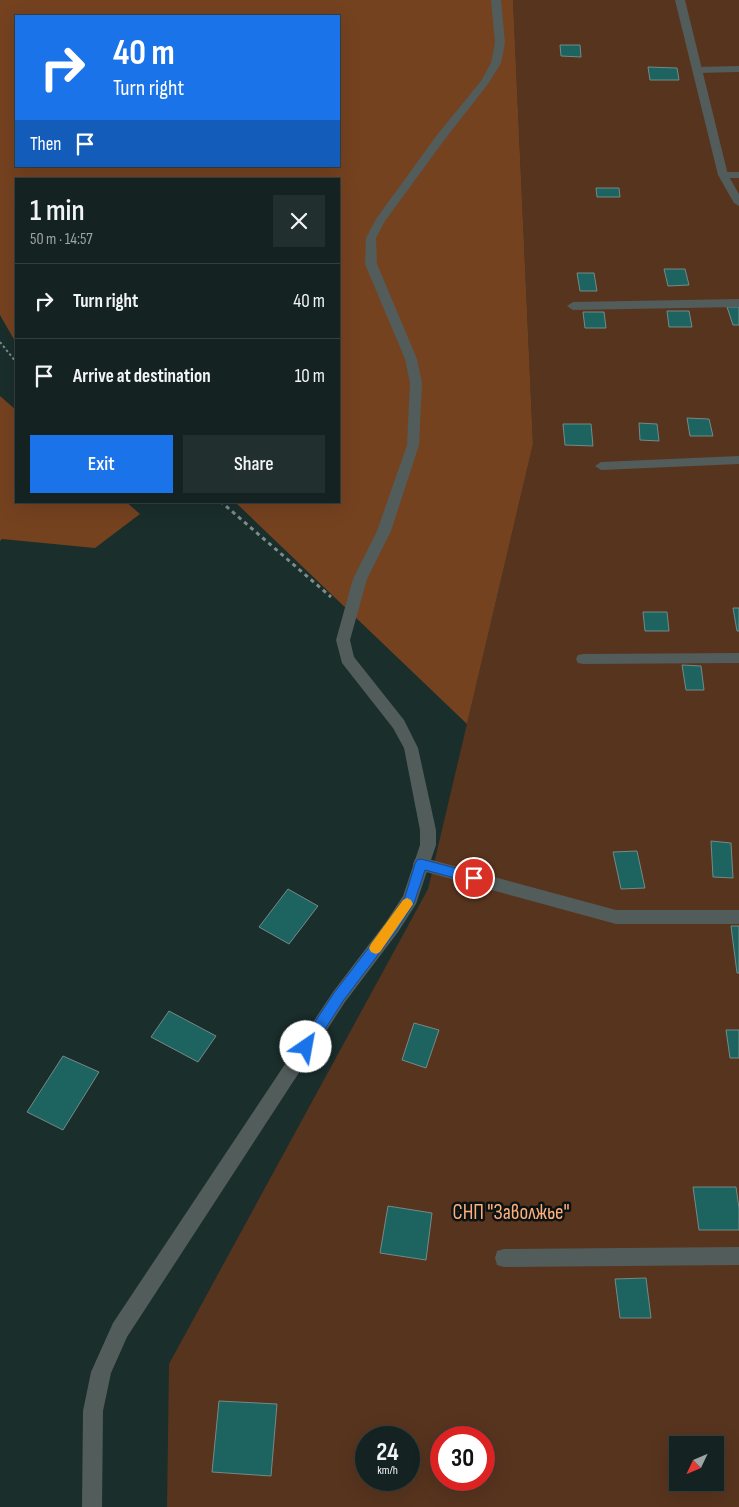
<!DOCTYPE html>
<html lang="en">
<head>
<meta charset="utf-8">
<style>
	body { margin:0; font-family:"Sofia Sans Condensed",sans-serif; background:#212f2e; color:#f1f3f6; height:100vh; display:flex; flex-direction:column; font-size:19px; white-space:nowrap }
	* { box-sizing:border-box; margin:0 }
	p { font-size:16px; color:#9da4a5 }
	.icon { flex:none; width:28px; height:28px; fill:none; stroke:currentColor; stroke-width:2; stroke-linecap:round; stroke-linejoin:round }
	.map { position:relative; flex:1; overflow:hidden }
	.drawer { position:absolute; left:15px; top:178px; width:325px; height:325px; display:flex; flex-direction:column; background:#142221; border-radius:0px; box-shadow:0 5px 20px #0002,0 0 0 1px #333f3f }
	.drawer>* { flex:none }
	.top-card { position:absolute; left:15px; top:15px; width:325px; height:152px; border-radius:0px; box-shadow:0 5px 20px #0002,0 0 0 1px #333f3f; background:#1a73e8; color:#fff; overflow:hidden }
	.needle { width:32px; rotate:226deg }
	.controls { position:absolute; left:669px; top:1436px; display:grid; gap:10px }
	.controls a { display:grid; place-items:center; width:55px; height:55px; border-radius:0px; background:#142221; box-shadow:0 5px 20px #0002,0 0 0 1px #333f3f; font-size:25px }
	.speed { position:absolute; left:355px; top:1426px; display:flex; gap:10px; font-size:25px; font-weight:700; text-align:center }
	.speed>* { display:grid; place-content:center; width:65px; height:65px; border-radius:50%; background:#142221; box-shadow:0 5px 20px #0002,0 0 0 1px #333f3f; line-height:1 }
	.speed small { font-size:12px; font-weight:400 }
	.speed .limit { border:8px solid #d22; background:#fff; color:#111 }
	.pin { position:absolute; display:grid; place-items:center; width:42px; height:42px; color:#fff; margin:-21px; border:2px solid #fff; border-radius:50%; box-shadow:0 1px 5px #0007 }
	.me { position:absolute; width:55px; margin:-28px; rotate:33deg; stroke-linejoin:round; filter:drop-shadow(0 0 4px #0008) }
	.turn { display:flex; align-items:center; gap:18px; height:105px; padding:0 15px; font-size:22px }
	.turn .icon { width:65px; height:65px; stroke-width:2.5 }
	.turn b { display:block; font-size:35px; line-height:42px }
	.then { display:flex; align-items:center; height:48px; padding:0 15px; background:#0003; gap:10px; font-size:19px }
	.round { display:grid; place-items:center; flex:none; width:52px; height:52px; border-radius:0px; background:#212f2e }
	.headline { display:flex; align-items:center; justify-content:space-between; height:85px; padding:0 15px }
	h1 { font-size:30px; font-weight:600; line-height:38px }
	.cta { display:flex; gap:10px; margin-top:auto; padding:10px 15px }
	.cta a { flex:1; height:58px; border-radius:0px; background:#1a73e8; color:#fff; font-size:20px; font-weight:600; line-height:58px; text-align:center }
	.cta a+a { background:#212f2e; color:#f1f3f6 }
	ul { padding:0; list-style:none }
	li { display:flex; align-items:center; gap:15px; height:75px; padding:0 15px; border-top:1px solid #333f3f }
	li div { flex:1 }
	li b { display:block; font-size:19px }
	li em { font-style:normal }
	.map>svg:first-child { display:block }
	.green { fill:#57341e; fill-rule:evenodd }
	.forest { fill:#754220; fill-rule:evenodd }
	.building { fill:#1d635f; stroke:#748a88 }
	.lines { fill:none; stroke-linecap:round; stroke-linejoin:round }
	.path-far1 { stroke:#7d8d8b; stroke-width:2; stroke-dasharray:2.5 2.5; stroke-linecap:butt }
	.path { stroke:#7d8d8b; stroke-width:3; stroke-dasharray:4 4; stroke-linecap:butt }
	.lane { fill:#525c5b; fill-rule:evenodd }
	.street { fill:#525c5b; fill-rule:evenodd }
	.route { fill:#1a73e8; stroke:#114b97 }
	.slow { fill:#f59e0b }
	.labels { text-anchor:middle; stroke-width:5; stroke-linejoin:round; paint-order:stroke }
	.near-park-label { font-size:21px; fill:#ffae7c; stroke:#0b1413 }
</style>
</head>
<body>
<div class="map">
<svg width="739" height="1507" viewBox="0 0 739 1507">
	<rect width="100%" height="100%" fill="#1a2e2c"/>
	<path class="green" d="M513,0H739V1507H167L169,1364L428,889L533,444ZM366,1438H409V1480H366ZM441,1438H484V1480H441ZM678,1445H715V1482H678Z"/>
	<path class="forest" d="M0,0H513L533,444L467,724L234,501H339V179H16V343L0,315ZM16,16H339V166H16Z
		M0,396L16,410V501H125L140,514L95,548L2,539L0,541Z"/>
	<path class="building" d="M560,45H580L581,57L561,56Z
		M648,67L677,68L679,80H650Z
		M596,188H619L620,197H597Z
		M664,269H685L689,285L668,286Z
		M577,273H594L597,291H580Z
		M727,307H739V325H733Z
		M667,311H689L692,327H669Z
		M583,312H604L606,328H585Z
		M687,418L709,419L713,436H690Z
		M639,423L657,424L659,441L640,440Z
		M563,424H591L593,446L565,445Z
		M733,608H739V631H737Z
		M643,612H667L669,631H645Z
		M682,665L701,666L704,690H686Z
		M711,841L731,843L733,878L713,877Z
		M637,851L645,888L621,889L613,852Z
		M288,889L318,906L289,944L259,927Z
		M731,926H739V973H737Z
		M169,1011L216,1036L198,1062L151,1037Z
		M414,1023L439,1030L426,1068L402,1060Z
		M726,1030H739V1058H730Z
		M63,1056L99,1072L63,1130L27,1112Z
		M693,1187H736L739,1208V1230H699Z
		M388,1206L432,1213L426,1260L380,1253Z
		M646,1278L651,1318H620L615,1279Z
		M219,1401L277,1404L271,1476L212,1472Z"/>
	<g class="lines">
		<path class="path-far1" d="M0,342L16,362"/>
		<path class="path" d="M220,501L331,597"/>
		<path class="lane" d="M739,66V72L697,73L692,70L697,67Z
			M739,172V178H723L718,175L723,172Z
			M739,299V307L573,310L567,306L573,302Z
			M739,456V464L601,470L595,466L601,462Z
			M739,653V663L583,664L578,663L576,659L578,655L583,654Z
			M421,857L616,910H739V924H616L415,869L413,864L415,859Z
			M739,1247V1265L504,1267L497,1265L495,1258L497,1251L504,1249Z"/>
		<path class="street" d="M491,0H501L505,43L501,63L488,84L445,139L385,221L376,238L377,264L417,359L422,383L419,445L391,531L367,579L350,640L354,657L404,720L418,748L436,830V845L416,904L398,932L345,1002L127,1337L111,1373L103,1411L102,1507H82L83,1411L91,1372L113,1323L333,992L386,922L403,896L420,845V830L404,748L393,728L342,663L336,640L353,579L377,531L407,445L410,383L405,359L365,264L366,238L376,219L437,135L481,81L491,63L495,43Z
			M675,0H685L728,175L739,194V206L734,203L718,175Z"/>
	</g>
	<path class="route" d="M421,859L474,873L479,875L481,878L479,882L474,883L425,870L414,903L396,931L343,1001L311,1051L306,1053L301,1051L299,1047L301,1043L334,993L387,924L405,897L415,864L417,860Z"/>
	<path class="slow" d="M407,898L411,900L413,904L411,907L380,952L376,954L371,952L369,948L371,944L403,900Z"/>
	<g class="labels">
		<g class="near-park-label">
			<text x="511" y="1219">СНП "Заволжье"</text>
		</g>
	</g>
</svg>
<div class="controls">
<a><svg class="needle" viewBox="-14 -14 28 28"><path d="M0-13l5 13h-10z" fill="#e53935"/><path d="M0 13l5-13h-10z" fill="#9da4a5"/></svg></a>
</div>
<div class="speed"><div>24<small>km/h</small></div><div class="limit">30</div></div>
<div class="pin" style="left:474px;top:878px;background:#d93025"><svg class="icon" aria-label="arrive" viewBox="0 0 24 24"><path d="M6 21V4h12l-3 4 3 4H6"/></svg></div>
<svg class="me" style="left:306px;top:1047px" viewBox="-20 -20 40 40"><circle r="19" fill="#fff"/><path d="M0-13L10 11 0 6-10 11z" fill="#1a73e8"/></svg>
<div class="top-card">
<div class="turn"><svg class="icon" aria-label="right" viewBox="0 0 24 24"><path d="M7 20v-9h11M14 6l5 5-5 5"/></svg><div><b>40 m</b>Turn right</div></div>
<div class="then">Then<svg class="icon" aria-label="arrive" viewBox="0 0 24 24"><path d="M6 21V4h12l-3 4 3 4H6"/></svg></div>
</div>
<section class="drawer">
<div class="headline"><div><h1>1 min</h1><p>50 m · 14:57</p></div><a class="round"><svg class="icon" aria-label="close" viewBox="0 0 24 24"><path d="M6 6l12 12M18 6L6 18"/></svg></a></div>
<ul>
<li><svg class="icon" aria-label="right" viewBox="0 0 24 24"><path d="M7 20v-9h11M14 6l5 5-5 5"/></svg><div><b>Turn right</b></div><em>40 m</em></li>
<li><svg class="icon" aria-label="arrive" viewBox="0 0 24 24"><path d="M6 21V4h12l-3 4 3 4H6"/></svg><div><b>Arrive at destination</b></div><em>10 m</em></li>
</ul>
<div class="cta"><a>Exit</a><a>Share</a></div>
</section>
</div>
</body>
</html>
